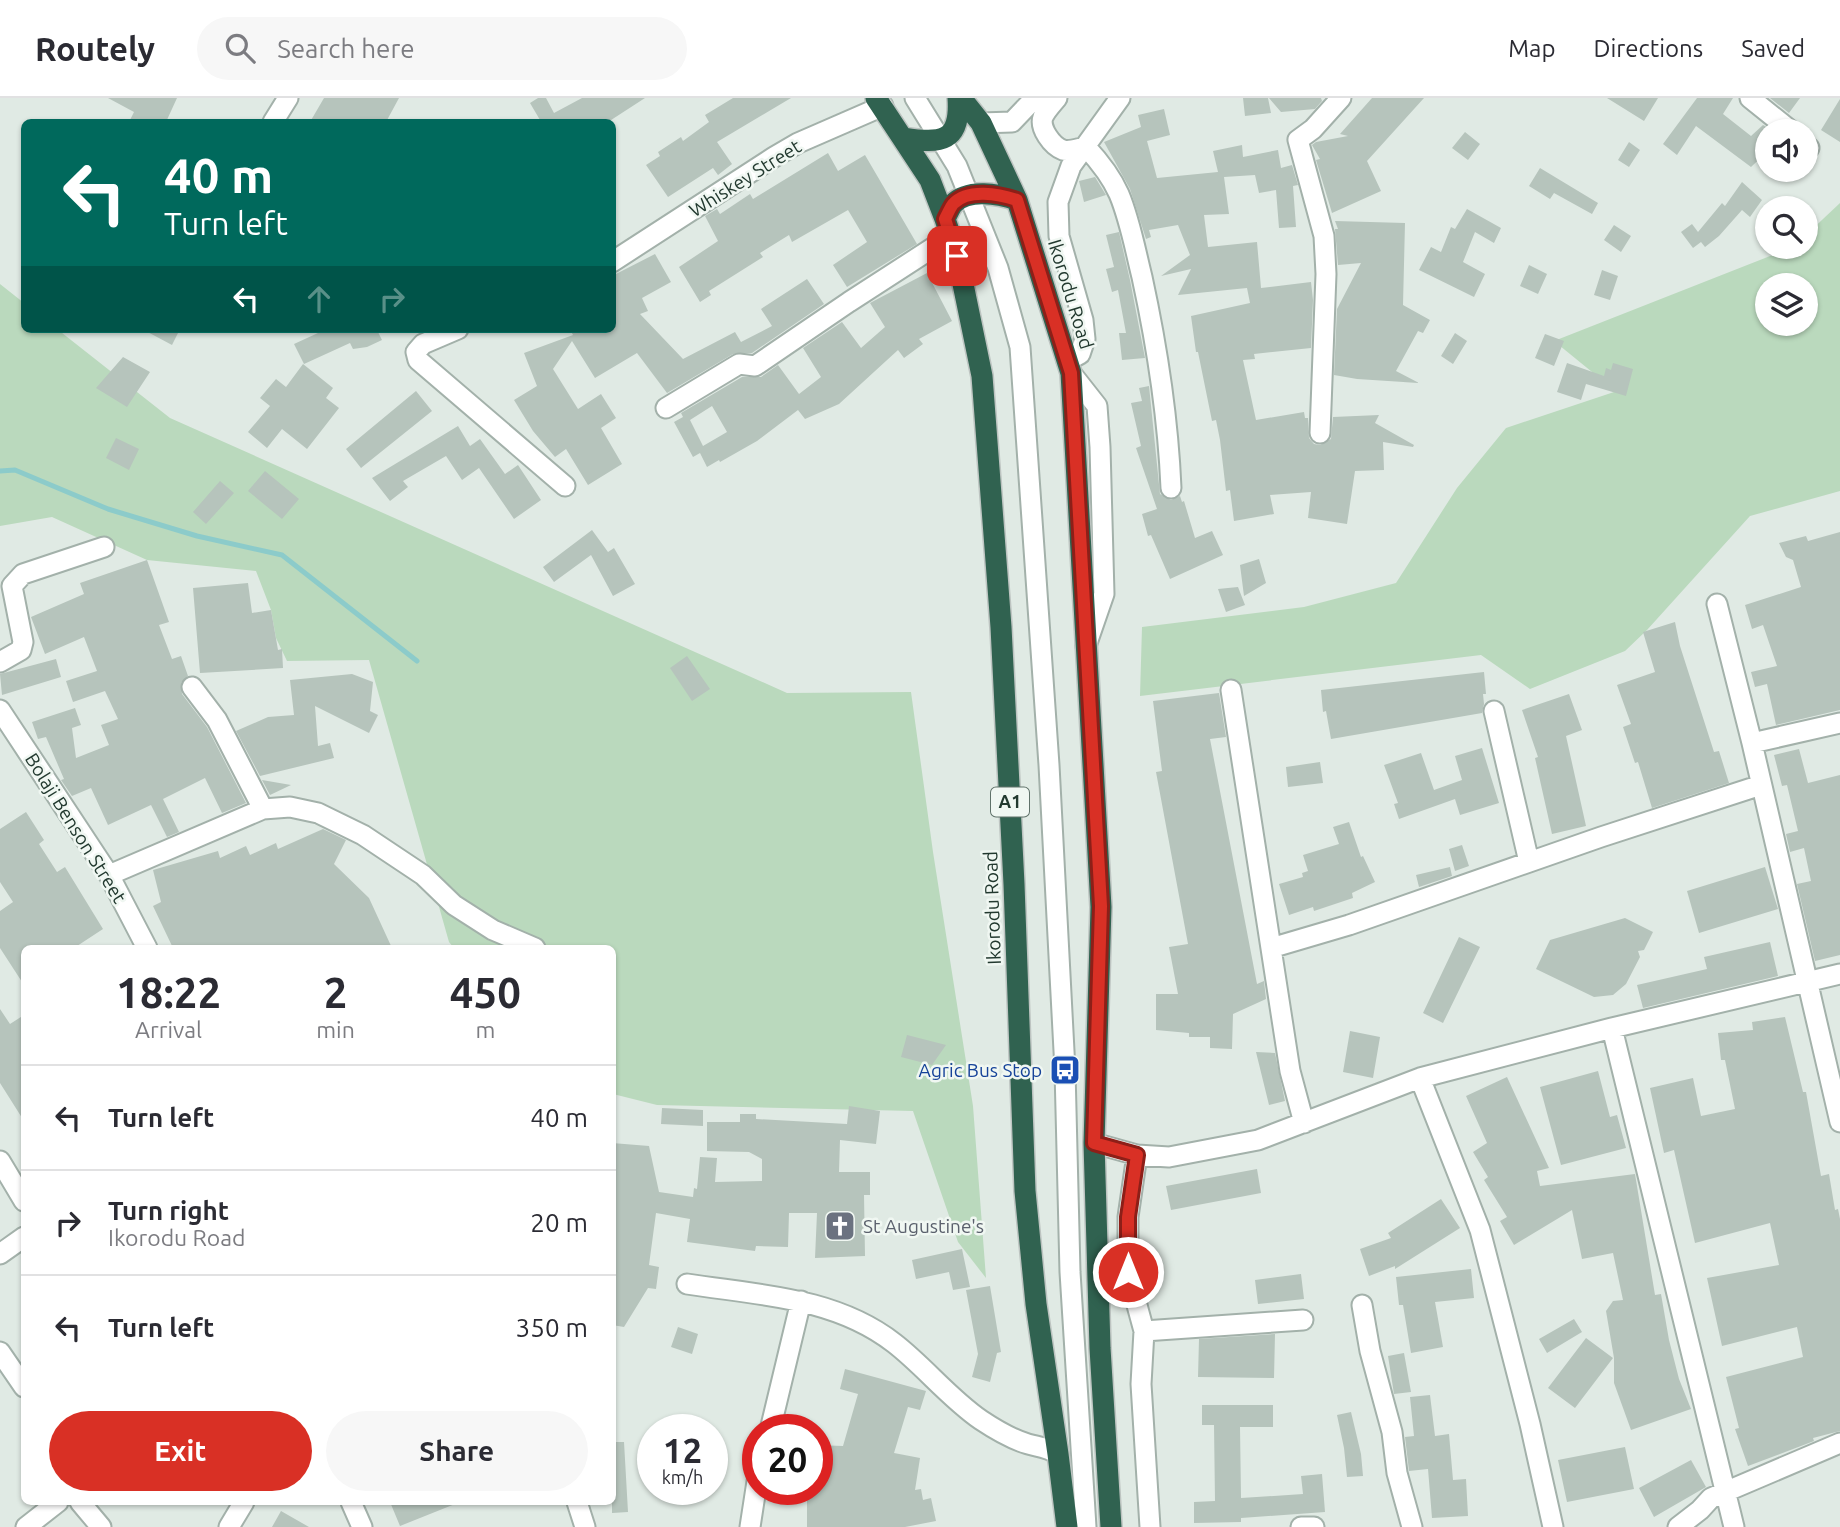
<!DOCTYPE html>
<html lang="en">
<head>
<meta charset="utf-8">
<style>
	body { margin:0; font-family:Ubuntu,sans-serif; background:#f7f7f7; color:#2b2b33; height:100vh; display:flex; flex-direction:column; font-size:26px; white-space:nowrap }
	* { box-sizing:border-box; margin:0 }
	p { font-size:23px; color:#7c7c81 }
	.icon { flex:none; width:38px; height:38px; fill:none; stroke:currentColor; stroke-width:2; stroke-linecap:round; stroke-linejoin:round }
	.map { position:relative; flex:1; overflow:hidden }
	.side { position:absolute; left:21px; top:847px; width:595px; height:560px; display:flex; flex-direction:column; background:#fff; border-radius:10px; box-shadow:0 2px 5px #0004 }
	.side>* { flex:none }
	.guide { position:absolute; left:21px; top:21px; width:595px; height:214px; border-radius:10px; box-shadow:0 2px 5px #0004; background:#00695c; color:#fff; overflow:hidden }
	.controls { position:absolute; left:1755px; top:21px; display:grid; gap:14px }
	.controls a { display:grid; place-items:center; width:63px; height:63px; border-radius:50%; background:#fff; box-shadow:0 2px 5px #0004; font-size:35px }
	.speed { position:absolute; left:637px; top:1316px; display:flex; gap:14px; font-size:35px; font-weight:700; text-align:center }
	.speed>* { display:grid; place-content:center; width:91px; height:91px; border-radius:50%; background:#fff; box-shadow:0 2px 5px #0004; line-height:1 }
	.speed small { font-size:18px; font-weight:400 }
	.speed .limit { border:10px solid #d22; background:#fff; color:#111 }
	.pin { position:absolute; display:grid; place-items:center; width:60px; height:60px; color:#fff; margin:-30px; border-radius:14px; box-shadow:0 4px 10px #0006 }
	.me { position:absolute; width:77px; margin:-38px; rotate:0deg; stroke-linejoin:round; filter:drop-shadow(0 0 5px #0008) }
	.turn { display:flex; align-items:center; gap:24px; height:147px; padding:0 28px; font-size:32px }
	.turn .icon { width:91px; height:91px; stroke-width:2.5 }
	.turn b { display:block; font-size:49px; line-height:60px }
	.lanes { display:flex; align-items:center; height:66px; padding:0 28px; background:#0003; justify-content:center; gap:35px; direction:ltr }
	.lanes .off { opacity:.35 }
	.eta { display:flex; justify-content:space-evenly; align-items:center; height:119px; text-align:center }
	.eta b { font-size:42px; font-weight:700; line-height:49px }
	.primary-button { display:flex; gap:14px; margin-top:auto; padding:14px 28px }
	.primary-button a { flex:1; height:80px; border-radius:42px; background:#d93025; color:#fff; font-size:28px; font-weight:700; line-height:80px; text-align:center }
	.primary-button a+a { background:#f7f7f7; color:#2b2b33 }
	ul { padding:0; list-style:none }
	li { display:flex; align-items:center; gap:21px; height:105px; padding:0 28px; border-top:2px solid #e1e1e2 }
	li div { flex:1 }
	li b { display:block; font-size:26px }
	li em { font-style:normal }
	header { display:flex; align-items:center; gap:42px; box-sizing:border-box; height:98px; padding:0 35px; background:#fff; border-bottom:2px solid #e1e1e2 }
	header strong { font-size:33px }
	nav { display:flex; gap:38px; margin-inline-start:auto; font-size:24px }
	.search { width:490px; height:63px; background:#f7f7f7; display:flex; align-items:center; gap:18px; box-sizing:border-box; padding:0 24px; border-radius:38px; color:#7c7c81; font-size:26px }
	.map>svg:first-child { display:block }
	.green { fill:#bad9bd; fill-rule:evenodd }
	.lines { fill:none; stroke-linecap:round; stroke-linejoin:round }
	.stream { stroke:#8ccbca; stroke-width:5 }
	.building { fill:#b6c4bc; fill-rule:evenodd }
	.minor-casing { stroke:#a3b1aa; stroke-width:23 }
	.highway-casing { stroke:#bdc4c1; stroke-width:24 }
	.minor { stroke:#fff; stroke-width:19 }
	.highway { stroke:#306250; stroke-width:21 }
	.route-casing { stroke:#8d1f18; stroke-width:18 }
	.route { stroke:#d93025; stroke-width:12 }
	.labels { text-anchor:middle; stroke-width:5; stroke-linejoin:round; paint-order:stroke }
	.shield { fill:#f0f7f2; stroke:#60726a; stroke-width:2 }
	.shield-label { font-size:18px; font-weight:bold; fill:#22392f }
	.street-label { font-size:19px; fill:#22392f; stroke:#f0f7f2 }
	.transit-label { font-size:19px; fill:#164399; stroke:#f0f7f2; text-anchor:end }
	.worship-label { font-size:19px; fill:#5b616d; stroke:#f0f7f2; text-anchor:start }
</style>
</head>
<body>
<header>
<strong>Routely</strong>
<div class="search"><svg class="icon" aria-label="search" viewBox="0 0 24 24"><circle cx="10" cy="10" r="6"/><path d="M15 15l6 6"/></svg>Search here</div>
<nav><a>Map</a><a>Directions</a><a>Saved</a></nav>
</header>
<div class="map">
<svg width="1840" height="1429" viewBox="0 0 1840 1429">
	<rect width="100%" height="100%" fill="#e0eae4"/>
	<path class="green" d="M1840,105V393L1750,418L1647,532L1625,553L1530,591L1481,557L1140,598L1142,529L1304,509L1396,485L1457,390L1506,330L1614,294L1608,287L1554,243L1793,149H1806V137ZM1768,187H1806V226H1768Z
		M0,186L24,205V231H57L170,320L787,595L911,594L933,754L973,1008L986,1180L958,1144L913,1013L657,1007L613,996L612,850H454L449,844L369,562L287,563L276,540L271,512L256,473L147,462L52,419L0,428Z"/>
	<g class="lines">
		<path class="stream" d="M0,373L15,372L108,411L197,438L282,457L417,563"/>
	</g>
	<path class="building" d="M108,0H177L166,24H129L134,14Z
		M324,0H399L386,24H310Z
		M538,0H546L554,15L582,0H645L608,24H536L540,22L530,5Z
		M733,0H791L717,44L732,66L718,77L713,70L668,99L646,67L660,58L658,54L681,39L683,43L709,24L705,17Z
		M1243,0H1268L1271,15L1245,18Z
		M1269,0H1321L1322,3L1315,11L1281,14Z
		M1372,0H1424L1367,63L1381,93L1332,115L1316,62L1320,61L1312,47L1316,44L1348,38L1340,36Z
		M1607,0H1658L1644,23Z
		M1697,0H1733L1723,16L1751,38L1763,27L1768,30V53L1751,69L1696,28L1677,57L1663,46Z
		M1770,0H1800L1789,15Z
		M1840,1V44L1821,32Z
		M1164,11L1170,37L1147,43L1157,80L1218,74L1213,53L1242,47L1243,59L1278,52L1281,70L1292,67L1298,87L1293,88L1296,129L1279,130L1276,92L1259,95L1255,77L1224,79L1229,116L1204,117L1208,149L1257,144L1261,190L1311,184L1313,202L1311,250L1254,256L1255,261L1243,262L1256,322L1304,314L1305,320H1308L1309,340L1314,346L1320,347L1331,341L1333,319L1379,317L1375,325L1414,347L1413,349L1383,344L1384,372L1355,373L1347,426L1308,420L1311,394L1270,397L1274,416L1234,423L1230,392L1226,393L1220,342L1216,322L1212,323L1198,254H1196L1191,218L1250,205L1247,190L1178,197L1191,171L1161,178L1190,157L1178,127L1149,132L1151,139L1146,141L1130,91L1104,44L1141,29L1138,17Z
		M1465,34L1480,46L1468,62L1452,50Z
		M1629,44L1640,52L1629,69L1618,62Z
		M828,55L838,73L865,57L917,146L847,189L833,167L867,144L848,112L792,144L789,137L760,155L763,159L709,193L711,197L700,204L679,169L718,143L705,118L717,111L720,116L750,96L753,101Z
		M1540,70L1598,105L1592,116L1554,95L1550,101L1529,88Z
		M1095,79L1106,97L1084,104L1079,83Z
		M1742,84L1762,102L1750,119L1742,112L1719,138L1705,149L1701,144L1693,150L1681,134L1692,126L1698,134L1722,105L1725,108Z
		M1467,111L1501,130L1494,145L1475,134L1463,164L1485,176L1474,199L1419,172L1431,149L1441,154L1451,129L1455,131Z
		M1335,123L1405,125L1403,207L1430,222L1423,235L1418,233L1396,273L1419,285L1357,281L1334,277L1337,211L1361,165L1338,167L1335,131H1338Z
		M1614,127L1631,138L1621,154L1604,142Z
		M1119,134L1130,182L1145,260L1122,262L1119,235H1126L1118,192L1112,194L1106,171L1114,169L1106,137Z
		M655,156L671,184L642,200L648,213L640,216L683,261L735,234L741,244L772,228L761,211L807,181L824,206L752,255L733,256L667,295L637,255L595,280L572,243L553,271L578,311L601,296L616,320L601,330L622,366L588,387L566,351L555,359L533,333L514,302L537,288L524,255L573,237L570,231H612V178Z
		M1529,167L1547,176L1538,196L1520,188Z
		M1602,172L1618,178L1610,202L1594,197Z
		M927,175L952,223L919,241L923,246L904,260L898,252L839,306L805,321L798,312L757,343L720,364L719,362L707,369L700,355L693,359L674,324L683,319L681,315L742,279H761L778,267L799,296L821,279L803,250L842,224L861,250L885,229L870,205ZM712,308L727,334L703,348L690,322Z
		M142,231H180L172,247Z
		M316,231H380L377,232L382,242L367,249L353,251L350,245L304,266L294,246L318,235Z
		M1455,235L1467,243L1453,266L1441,258Z
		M1545,236L1564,243L1554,268L1535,260Z
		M123,259L150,274L127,309L96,290Z
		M1567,265L1604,278L1606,270L1611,272L1613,265L1633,271L1626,298L1586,286L1581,302L1557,294Z
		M303,266L333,290L326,300L339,310L307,351L282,331L267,350L248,334L270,308L260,300L276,281L286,289Z
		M1149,288L1160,396L1171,402L1180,398L1182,404L1184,403L1195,440L1212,433L1223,457L1170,481L1151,437L1148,438L1142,416L1157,411L1136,350L1141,348L1131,305L1142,303L1139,290Z
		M416,293L432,313L361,370L346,351Z
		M458,328L470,348L480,341L505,376L518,367L541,402L514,421L479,370L462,382L446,358L403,383L408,389L390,403L372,380Z
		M116,340L139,351L129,372L106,360Z
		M265,373L299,401L282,421L248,393Z
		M220,383L234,395L206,426L193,414Z
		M592,432L608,454L614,450L635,486L613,498L591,457L554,484L543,469Z
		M1840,434V612L1776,627L1767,586L1755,589L1751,574L1777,568L1763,527L1752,531L1745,507L1801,489L1793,462L1786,459L1779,445L1806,438L1808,443Z
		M1259,461L1266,485L1244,498L1240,467Z
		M147,462L169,524L159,527L172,561L181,558L188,578L181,585L182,596L207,629L246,705L222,715L205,680L163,701L179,734L167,739L151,707L108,727L91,690L72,698L61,682L64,681L46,639L38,641L32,624L75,610L81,627L72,630L76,660L109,647L101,627L118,621L105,593L73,604L66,583L97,573L84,539L45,556L31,519L84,496L80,485Z
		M248,485L252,515L271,512L278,552L282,551L283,570L200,575L193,490Z
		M1238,489L1245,507L1226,514L1218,491Z
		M1675,524L1680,548L1714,654L1719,653L1729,685L1652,710L1638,664L1635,665L1623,629L1631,626L1617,587L1655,574L1643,534Z
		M687,558L710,591L692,603L670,570Z
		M56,561L61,579L2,597L0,576Z
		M1484,574L1486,596H1483L1484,606L1482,615L1331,641L1326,613L1323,614L1321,592Z
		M352,576L373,584L370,613L378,617L369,635L315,608L318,648L330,645L334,660L260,678L236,633L268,619L294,617L290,582Z
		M1219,595L1226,639L1210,641L1257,886L1264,883L1266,901L1233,916L1232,951L1210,950V939H1189V935L1156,932V896H1178L1169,849L1188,846L1156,674L1162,673L1153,603Z
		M1569,596L1582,632L1566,638L1586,728L1552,736L1535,660L1538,659L1522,612Z
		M1482,650L1499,705L1460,717L1455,701L1399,721L1394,706L1398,705L1384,667L1421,655L1434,692L1462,682L1455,658Z
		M1799,651L1808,685L1840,677V857L1815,863L1797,786L1811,783L1804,750L1790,754L1786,736L1798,733L1787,687L1782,688L1774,657Z
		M1320,664L1323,685L1288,689L1286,669Z
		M262,682L291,687L270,697Z
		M26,714L44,742L39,746L57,774L65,769L103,831L74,850H24V887L0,850V813L13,804L0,784V731Z
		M1349,724L1361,759L1363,758L1375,784L1352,795L1353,800L1314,813L1313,809L1289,817L1279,786L1303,779L1302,775L1308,773L1303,757L1339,746L1333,729Z
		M323,731L346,742L334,766L369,800L392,850H173L153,808L161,804L153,772L218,753L220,760L246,748L250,757L276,745L278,751Z
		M1462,747L1469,768L1455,773L1449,751Z
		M1450,769L1452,778L1419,789L1416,777Z
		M1765,769L1778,811L1699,835L1687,793Z
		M1625,820L1653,834L1644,852L1638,853L1640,859L1626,886L1613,897L1594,899L1536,871L1550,842Z
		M1459,839L1480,849L1443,925L1423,915Z
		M1770,844L1778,878L1643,910L1637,887L1707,871L1704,859Z
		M0,911L10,926L24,917V1023L0,985Z
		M1785,919L1803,994H1806L1821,1078L1829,1076L1835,1112L1838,1111L1840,1121V1333L1813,1340L1814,1343L1748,1368L1735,1331L1739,1330L1726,1279L1803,1259L1797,1229L1722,1248L1707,1180L1779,1167L1770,1125L1695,1145L1674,1052L1664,1055L1650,990L1693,980L1701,1018L1735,1011L1725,962H1721L1718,935L1753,932L1752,924Z
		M1350,933L1380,939L1373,980L1343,974Z
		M907,937L946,947L932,967L901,959Z
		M1256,954L1275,955L1285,1003L1269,1007Z
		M1598,973L1610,1019L1617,1017L1626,1050L1561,1067L1540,989Z
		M1507,979L1549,1070L1537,1073L1540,1088L1635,1076L1655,1197L1661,1196L1669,1242L1679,1281L1691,1311L1631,1332L1614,1285V1260L1606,1213L1613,1203L1623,1202L1613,1155L1582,1161L1572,1112L1514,1147L1500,1123L1507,1119L1484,1082L1488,1079L1473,1054L1487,1045L1466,998Z
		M849,1008L880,1013L876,1046L840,1042L839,1074H870V1097H864L865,1158L815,1160L817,1115H789L788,1149L756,1148L755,1153L687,1144L690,1121L656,1115L649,1167L659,1169L656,1191L648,1190L624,1229L612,1227V1045L649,1048L659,1094L693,1099L694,1090L697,1091L700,1059L717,1060L715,1084L762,1083V1061L749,1054L707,1053V1024H740V1016H756V1021L847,1026Z
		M662,1010L703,1012V1028L661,1026Z
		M1257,1071L1261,1095L1171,1112L1166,1088Z
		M1441,1101L1460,1130L1395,1171V1168L1369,1178L1360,1151L1391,1140L1388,1135Z
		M962,1151L970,1189L953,1192L949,1174L916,1181L912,1162Z
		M1471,1171L1474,1200L1435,1204L1443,1249L1411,1255L1403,1207H1399L1396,1179Z
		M1301,1176L1304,1201L1258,1206L1255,1182Z
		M990,1188L1001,1254L997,1255L990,1284L972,1279L978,1256L966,1192Z
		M1574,1221L1582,1234L1547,1255L1539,1241Z
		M678,1229L698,1236L692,1256L671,1249Z
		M1275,1236L1274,1280L1198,1279L1199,1241Z
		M1586,1240L1613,1260L1575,1310L1548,1290Z
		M1404,1255L1411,1294L1394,1296L1388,1258Z
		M845,1271L926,1293L920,1312L908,1309L894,1355L920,1360L915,1392L921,1391L923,1402L931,1400L936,1423L905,1429H807V1391H817V1347L843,1348L858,1296L840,1291Z
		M1430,1297L1435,1338L1449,1336L1453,1382L1466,1381L1468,1418L1432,1420L1428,1371L1409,1373L1405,1339L1414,1338L1410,1299Z
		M1202,1307H1273V1329H1240L1241,1400L1303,1396L1301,1378L1322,1376L1325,1414L1241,1420V1424L1194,1425V1404L1215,1403L1214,1327H1202Z
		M1351,1314L1361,1356L1363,1378L1347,1379L1344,1350L1337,1317Z
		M612,1344H624L628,1414L612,1415Z
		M1625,1349L1634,1391L1567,1404L1558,1362Z
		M1691,1362L1706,1389L1654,1419L1639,1390Z
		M390,1404H460L400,1428Z
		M281,1413L309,1429H272Z"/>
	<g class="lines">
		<g class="minor-casing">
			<path id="minor" d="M915,0L957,68L998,170L1020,249L1049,667L1065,972L1070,1174L1086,1429
				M1057,0C1053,5 1046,12 1043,19C1039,30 1052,48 1063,52C1070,54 1079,50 1086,49C1099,63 1111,78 1119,96C1130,122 1135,151 1142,179C1157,248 1168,319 1171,390
				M1750,0L1791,33
				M273,24L288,0
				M981,25L1012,24L1035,0
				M1806,47L1809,50
				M612,164L774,59L798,45L883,8
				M458,231L423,246L416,254L418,262L565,388
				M1067,263L1080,256L1085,241L1083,222L1059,138L1058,104L1071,68L1120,0
				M1071,275L1097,308L1100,349L1104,496L1086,548
				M666,310L739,266L755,268L849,204L951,138
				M1320,335L1326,176L1324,138L1298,42L1313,31L1341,0
				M1717,506L1752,645L1840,1024
				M0,564L21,552L23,544L12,488L23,476L104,449
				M192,589L217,622L263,711L290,709L318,715L363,737L423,777L454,807L493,832L535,850
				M1231,592L1290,973L1304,1025
				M0,612L109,777L147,850
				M1494,613L1529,764
				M1752,645L1840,625
				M109,777L263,711
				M1271,850L1349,827L1601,739L1761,687
				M1612,930L1734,1429
				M1420,980L1480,1132L1530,1326L1553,1429
				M1094,1045L1137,1057L1169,1059L1258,1042L1420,980L1612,930L1840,876
				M1137,1057L1128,1119V1174L1144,1233L1141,1286L1150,1429
				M0,1063L24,1103
				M0,1156L24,1139
				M687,1186C758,1197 835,1199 894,1245C924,1268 949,1300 981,1322C996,1332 1011,1341 1028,1346C1039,1349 1049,1350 1058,1356
				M1362,1207L1370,1253L1392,1334L1397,1375L1412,1429
				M1144,1233L1303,1222
				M0,1254L24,1289
				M770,1332L801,1203
				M80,1404L101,1429
				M351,1404L362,1429
				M577,1404L585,1429
				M26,1429L58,1404
				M229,1429L244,1404
				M750,1429L758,1377
				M1301,1429H1314
				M1678,1429L1700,1412L1711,1400L1840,1345"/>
		</g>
		<g class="highway-casing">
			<path id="highway" d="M876,0L930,82L945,121L957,157L982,278L1001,529L1014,786L1025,1093L1036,1206L1058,1356L1067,1429
				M961,0L981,25L1017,102L1071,275L1101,809L1094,1045L1100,1250L1111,1429
				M904,40C941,46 961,44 958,0
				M945,121C947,117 950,110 953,106C968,90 999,96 1017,102"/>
		</g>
		<use href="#minor" class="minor"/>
		<use href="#highway" class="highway"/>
	</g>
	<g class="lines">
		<g class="route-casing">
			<path id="route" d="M957,158L945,121C947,117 950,110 953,106C968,90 999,96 1017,102L1071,275L1101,808L1094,1045L1137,1057L1128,1119V1174"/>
		</g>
		<use href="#route" class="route"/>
	</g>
	<defs>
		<g id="bus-square" transform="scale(1.575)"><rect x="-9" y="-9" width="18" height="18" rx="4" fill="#1a4fb4" stroke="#f0f7f2"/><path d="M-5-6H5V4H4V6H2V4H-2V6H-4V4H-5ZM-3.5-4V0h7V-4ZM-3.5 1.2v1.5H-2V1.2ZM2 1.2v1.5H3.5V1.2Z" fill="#fff"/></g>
		<g id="church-square" transform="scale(1.575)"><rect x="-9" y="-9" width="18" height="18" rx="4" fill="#6b7280" stroke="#f0f7f2"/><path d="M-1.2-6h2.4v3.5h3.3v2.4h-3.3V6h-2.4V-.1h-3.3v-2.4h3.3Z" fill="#fff"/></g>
	</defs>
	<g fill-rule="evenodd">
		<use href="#bus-square" x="1065" y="972"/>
		<use href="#church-square" x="840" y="1128"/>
	</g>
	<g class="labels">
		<rect class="shield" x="991" y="689.5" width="38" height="29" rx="5"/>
		<g class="shield-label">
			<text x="1010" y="710">A1</text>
		</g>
		<g class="street-label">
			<text transform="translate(745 80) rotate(-32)" y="7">Whiskey Street</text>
			<text transform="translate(1071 196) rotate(73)" y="7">Ikorodu Road</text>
			<text transform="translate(76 730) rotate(58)" y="7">Bolaji Benson Street</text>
			<text transform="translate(992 810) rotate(-92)" y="7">Ikorodu Road</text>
		</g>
		<g class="transit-label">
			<text x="1042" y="979">Agric Bus Stop</text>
		</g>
		<g class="worship-label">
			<text x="863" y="1135">St Augustine's</text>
		</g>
	</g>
</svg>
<div class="controls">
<a><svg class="icon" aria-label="sound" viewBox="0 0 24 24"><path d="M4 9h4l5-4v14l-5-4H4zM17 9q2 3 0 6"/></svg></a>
<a><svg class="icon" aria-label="search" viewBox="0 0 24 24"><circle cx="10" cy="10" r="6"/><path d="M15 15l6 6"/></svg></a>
<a><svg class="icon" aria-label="layers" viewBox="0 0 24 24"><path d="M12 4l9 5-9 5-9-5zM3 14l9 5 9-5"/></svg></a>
</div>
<div class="speed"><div>12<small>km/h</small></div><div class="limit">20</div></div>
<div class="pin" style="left:957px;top:158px;background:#d93025"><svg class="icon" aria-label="arrive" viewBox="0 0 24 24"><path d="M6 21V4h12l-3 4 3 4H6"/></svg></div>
<svg class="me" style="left:1128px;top:1174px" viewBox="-20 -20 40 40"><circle r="17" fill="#d93025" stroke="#fff" stroke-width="3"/><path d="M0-11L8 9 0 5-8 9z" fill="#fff"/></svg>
<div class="guide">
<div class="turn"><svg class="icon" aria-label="left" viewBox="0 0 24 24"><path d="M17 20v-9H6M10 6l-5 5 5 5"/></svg><div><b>40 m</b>Turn left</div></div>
<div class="lanes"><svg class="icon" aria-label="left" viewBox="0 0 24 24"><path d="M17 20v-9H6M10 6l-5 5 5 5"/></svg><svg class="icon off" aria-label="ahead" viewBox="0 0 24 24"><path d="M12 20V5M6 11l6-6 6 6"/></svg><svg class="icon off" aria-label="right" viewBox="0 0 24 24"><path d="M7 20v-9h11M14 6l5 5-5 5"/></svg></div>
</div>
<section class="side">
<div class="eta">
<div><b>18:22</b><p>Arrival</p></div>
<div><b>2</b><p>min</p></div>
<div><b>450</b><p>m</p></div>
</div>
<ul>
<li><svg class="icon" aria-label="left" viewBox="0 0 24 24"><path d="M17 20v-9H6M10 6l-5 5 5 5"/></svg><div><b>Turn left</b></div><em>40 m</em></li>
<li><svg class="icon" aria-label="right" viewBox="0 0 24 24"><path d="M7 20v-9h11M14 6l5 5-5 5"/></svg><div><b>Turn right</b><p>Ikorodu Road</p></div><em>20 m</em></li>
<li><svg class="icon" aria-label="left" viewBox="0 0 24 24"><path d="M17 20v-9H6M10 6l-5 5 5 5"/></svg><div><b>Turn left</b></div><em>350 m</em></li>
</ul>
<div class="primary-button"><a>Exit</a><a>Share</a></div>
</section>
</div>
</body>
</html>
